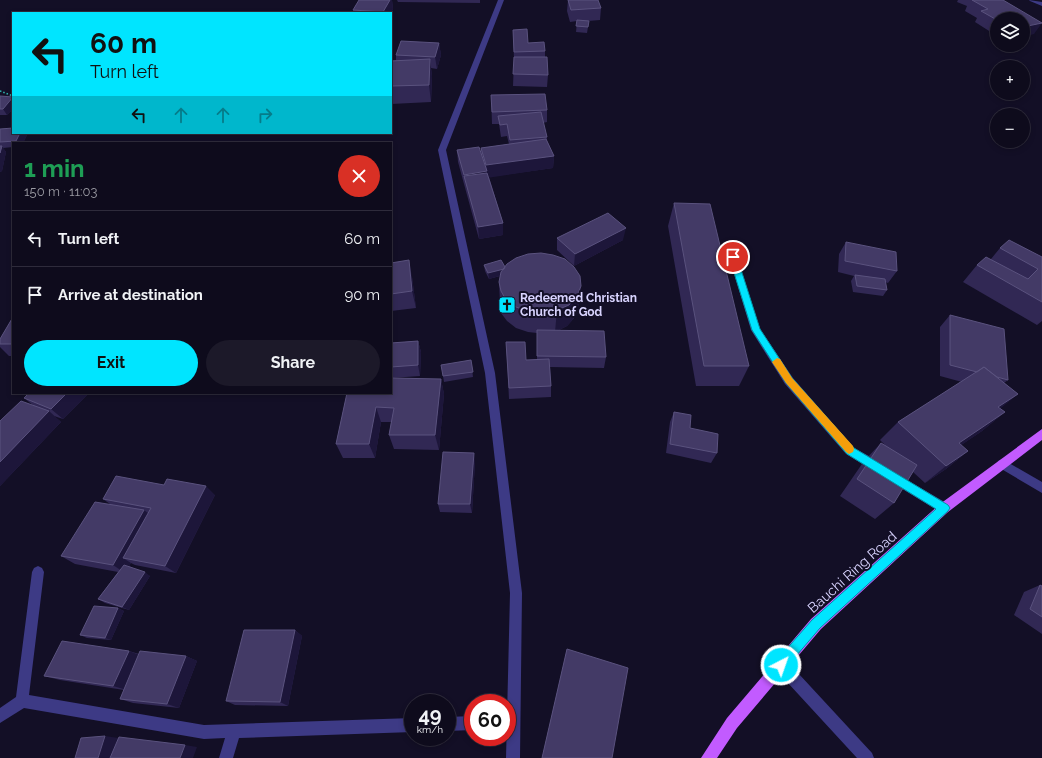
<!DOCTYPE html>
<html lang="en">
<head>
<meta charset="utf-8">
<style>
	body { margin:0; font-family:Raleway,sans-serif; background:#1c1929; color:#f1f3f6; height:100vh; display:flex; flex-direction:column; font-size:15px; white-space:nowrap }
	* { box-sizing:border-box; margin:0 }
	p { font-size:13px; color:#9b9ba3 }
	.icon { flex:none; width:22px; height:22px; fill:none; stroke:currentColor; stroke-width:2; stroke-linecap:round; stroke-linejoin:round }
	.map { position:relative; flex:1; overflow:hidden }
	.panel { position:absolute; left:12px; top:142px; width:380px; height:252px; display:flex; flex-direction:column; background:#0e0b1c; border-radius:0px; box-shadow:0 2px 6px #0003,0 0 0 1px #2e2b3b }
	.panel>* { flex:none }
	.hud { position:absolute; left:12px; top:12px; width:380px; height:122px; border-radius:0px; box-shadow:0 2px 6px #0003,0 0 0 1px #2e2b3b; background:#00e5ff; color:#111; overflow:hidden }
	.tools { position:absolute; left:990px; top:12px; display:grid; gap:8px }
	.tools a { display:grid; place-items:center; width:40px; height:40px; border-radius:50%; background:#0e0b1c; box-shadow:0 2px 6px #0003,0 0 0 1px #2e2b3b; font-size:20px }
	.speed { position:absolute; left:404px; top:694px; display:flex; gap:8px; font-size:20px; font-weight:700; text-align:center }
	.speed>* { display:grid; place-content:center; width:52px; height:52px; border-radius:50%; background:#0e0b1c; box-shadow:0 2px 6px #0003,0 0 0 1px #2e2b3b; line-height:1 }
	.speed small { font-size:10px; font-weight:400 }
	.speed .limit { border:6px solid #d22; background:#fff; color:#111 }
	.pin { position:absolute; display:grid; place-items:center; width:34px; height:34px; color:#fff; margin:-17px; border:2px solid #fff; border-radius:50%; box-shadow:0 1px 4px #0007 }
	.me { position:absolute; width:44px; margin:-22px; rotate:41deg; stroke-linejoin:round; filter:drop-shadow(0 0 3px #0008) }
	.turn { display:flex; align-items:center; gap:14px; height:84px; padding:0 12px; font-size:18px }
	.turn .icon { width:52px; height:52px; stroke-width:2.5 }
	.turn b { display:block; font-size:28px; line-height:34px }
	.lanes { display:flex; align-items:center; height:38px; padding:0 12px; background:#0003; justify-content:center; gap:20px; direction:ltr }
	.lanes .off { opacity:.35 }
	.round { display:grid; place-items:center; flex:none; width:42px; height:42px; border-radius:21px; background:#1c1929 }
	.summary { display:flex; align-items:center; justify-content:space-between; height:68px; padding:0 12px }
	h1 { font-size:24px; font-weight:700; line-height:30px; color:#1e9e55 }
	.primary-button { display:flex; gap:8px; margin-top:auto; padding:8px 12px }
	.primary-button a { flex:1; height:46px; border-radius:24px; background:#00e5ff; color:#111; font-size:16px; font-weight:700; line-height:46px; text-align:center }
	.primary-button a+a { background:#1c1929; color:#f1f3f6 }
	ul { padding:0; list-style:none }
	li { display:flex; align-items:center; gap:12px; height:56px; padding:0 12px; border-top:1px solid #2e2b3b }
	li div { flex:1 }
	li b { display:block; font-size:15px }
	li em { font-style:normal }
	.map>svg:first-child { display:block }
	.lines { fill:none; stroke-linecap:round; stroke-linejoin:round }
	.path { stroke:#2fb8b0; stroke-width:1.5; stroke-dasharray:1.5 2; stroke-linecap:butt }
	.lane { fill:#3d3a85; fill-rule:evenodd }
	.street { fill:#3d3a85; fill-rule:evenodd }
	.primary { fill:#c25bff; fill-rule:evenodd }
	.wall { fill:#312854 }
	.shaded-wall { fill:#1d163a }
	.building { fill:#433a66; stroke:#5a527e }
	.route { fill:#00e5ff; stroke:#0095a6 }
	.slow { fill:#f59e0b }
	.labels { text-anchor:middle; stroke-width:4; stroke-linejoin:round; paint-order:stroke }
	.poi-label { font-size:12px; font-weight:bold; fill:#d9d4ff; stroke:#130f26; text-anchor:start }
	.near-street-label { font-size:14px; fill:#d9d4ff; stroke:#130f26 }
</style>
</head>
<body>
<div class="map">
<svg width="1042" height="758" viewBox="0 0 1042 758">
	<rect width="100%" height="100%" fill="#130f26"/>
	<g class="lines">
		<path class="path" d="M0,91L13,96"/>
		<path class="lane" d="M733,254L737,257L760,329L793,378L854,448L880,462L881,466L880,470L876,471L872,470L846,454L785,384L751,330L729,257Z
			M1002,459L1042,482V493L998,467L997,464L998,461Z
			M895,473L948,504L950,508L948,512L944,513L940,512L891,482L889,478L891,474Z
			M781,658L786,660L872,753L874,758H857L776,670L774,665L776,660Z"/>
		<path class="street" d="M498,0H504L446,150L495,373L522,593L520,758H506L510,593L485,373L438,150Z
			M1029,0L1042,2V6L1030,1Z
			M38,566L42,568L44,572L29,695L204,725L413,718V732L239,738L233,758H219L225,738L204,739L24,708L0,723V708L16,697L32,572L34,568Z
			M473,716V730L447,731V717Z"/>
		<path class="primary" d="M1042,429V440L948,512L821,629L737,728L717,758H701L727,718L811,619L940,504Z"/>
	</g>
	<path class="wall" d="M359,0H392L393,9L391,13H353V10Z
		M397,0H480V3L398,2Z
		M568,0L601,8L600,20L588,21H589L587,33L576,32L577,21L570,22L567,11Z
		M958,0H1003L1034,34L997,19V36L975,22L977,18L965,11L967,6L957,2Z
		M513,30L528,43L545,51V57L548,75L547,87L513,86L514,60Z
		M439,43L441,55L437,69L431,68L432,76L431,102L391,104V61L396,60V55Z
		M491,95L547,110V122L543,123L547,137V141L554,156L553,168L489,177L503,223V235L479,239L458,162L457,150L481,153V148L509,144L507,136L501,137L499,124H492Z
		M0,96L13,97V109L7,115H0Z
		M0,129L13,133H28L23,143H13V147L3,148L6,152L2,171L0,172Z
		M674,203L749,366L739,386H696L668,226Z
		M557,238L623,240L574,266L557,250Z
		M846,242L897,271L888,283L885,282L887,290L883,296L853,292L851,281L854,276L838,272L839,254Z
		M1000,248L1042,257V321L1037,325L963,282L977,265L991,259Z
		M391,263L412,277L416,308L391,311Z
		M484,265L505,267L581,286L578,308L575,317L567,326L557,331L606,357L604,368L550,367L551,386V397L509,399L506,342L526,360H537V333L528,332L516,328L507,321L501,313L500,303L499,282L500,276L489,279L485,271Z
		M950,315L1008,380L1004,383L1018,394L1000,408L1005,412L982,431L961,445L968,451L946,469L925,483L913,472L894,503L875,519L840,496L864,461L881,443L885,445L880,440L898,422L962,382L940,376V327Z
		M13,317V356H9L0,347V339Z
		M418,341L421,352L420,376L391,378V343Z
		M471,360L473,377L444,382L443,376Z
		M441,379L444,394L439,450L394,449L389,435L391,422H381L375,458H343L336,444L347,393Z
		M89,393L63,419L54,416L61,422L0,486V421L34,406L24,398Z
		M674,412L690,428L717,453L711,463L666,453L670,422Z
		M475,462L472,513L440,512L438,504Z
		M215,495L176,573L135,565L131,563L129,566L150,576L129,610L105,603L98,599L118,572L75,564L61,556L110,504L103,499Z
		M1040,585L1042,586V634L1014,615L1024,592Z
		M118,608L124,611L111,640L87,638L80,635Z
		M295,630L302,636L288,706L235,705L226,701Z
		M567,649L612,758H542Z
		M129,651L139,654L186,656L197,661L179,708L133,703L120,699L124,690L60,680L44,676Z"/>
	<path class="shaded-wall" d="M390,0H392L393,9L391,13H384L383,12Z
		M1042,23L1034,34L1023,37V27Z
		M439,43L441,55L437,69L435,57Z
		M430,59L432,76L431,102L429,85Z
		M13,97V109L7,115L3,109Z
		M20,133H28L23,143H18L16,141Z
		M2,146L6,152L2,171L0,172V153Z
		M554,156L553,168L487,178L464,176V175L487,171L486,165Z
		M503,223V235L479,239L478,227Z
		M626,228L623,240L574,266L575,254Z
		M409,260L412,277L416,308L412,291Z
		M506,268V274L489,279L488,273Z
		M581,286L578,308L575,317L567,326L555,332L557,310Z
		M418,341L421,352L420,376L418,365Z
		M441,379L444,394L439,450L435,435Z
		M67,393H89L63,419L51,409Z
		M1018,394L995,413L998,407Z
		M376,407L381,422L375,458L369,444Z
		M49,411L61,422L0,486V462Z
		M1005,412L982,431L938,461L959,443Z
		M968,451L946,469L925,483L946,466Z
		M474,453L475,462L472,513L470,504Z
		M206,486L215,495L176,573L165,566Z
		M144,510L154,518L123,558L131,563L125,573L113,565Z
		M145,572L150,576L129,610L122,607Z
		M118,608L124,611L111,640L105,638Z
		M295,630L302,636L288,706L280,702Z
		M129,651L142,656L127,690L113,686Z
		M186,656L197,661L179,708L167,704Z
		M105,736L125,739L120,758H98Z
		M185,745L197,747L193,758H180Z"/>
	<path class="building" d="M359,0H390L383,12L353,10Z
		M568,0H598L601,8L571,10Z
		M972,0H1003L1042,23L1023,27V19H997V20L981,11L988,9Z
		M577,20L589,21L588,27L576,26Z
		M527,29L528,43L544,42L545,51L514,52L513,30Z
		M401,41L439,43L435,57L396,55Z
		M514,57H547L548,75L513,74Z
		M430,59L429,85L391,86V61Z
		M545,94L547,110L492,112L491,95Z
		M0,96L13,97L3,109H0Z
		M541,112L547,137L510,140L507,124L500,125L498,116Z
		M13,128V133H20L16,141L0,142V129Z
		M546,139L554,156L486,165L481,148Z
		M0,146H2L0,153Z
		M479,147L487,171L464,175L457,150Z
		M487,173L503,223L478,227L464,176Z
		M674,203L710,204L749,366H704Z
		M608,213L626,228L575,254L557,238Z
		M1009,240L1042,257V302L977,265L986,257L1028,279L1038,269L1000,248Z
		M846,242L896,252L897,271L845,261Z
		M541,253L553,255L565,259L574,267L580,276L581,286L577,296L569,305L557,310L543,313L528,311L516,307L506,300L501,291L499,282L501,272L507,264L516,258L528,254Z
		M409,260L412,291L391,294V263Z
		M501,260L505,267L504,269L488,273L484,265Z
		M855,275L885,279L887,290L857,286Z
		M950,315L1004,329L1008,380L997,377L984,367L977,372L950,365Z
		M13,317V344H0V339Z
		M537,330L604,331L606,357L537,356Z
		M418,341V365L391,367V343Z
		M506,342H525L526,360L549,359L551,386L509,388Z
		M471,360L473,372L443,376L441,365Z
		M984,367L1018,394L998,407L1005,412L959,443L968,451L946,466L898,422Z
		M391,378L441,379L435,435H389L394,408L376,407L369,444H336L347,393H391Z
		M29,393H67L51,409L24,398Z
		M21,401L49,411L0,462V421Z
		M674,412L691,415L690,428L718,434L717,453L670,444Z
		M881,443L917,465L894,503L857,479Z
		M443,452L474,453L470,504H438Z
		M116,476L164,485L167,479L206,486L165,566L123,558L151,508L103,499Z
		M95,502L144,510L113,565L61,556Z
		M124,565L145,572L122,607L98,599Z
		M1040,585L1042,586V617L1030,609Z
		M94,606L118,608L105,638L80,635Z
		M244,630H295L280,702L226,701Z
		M62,641L129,651L113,686L44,676Z
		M567,649L628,668L612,758H542Z
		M140,651L186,656L167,704L120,699Z
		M105,736L98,758H75L81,738Z
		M119,737L185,745L180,758H110Z"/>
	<path class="route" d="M733,254L737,257L760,329L792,378L854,448L948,505L950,508L948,511L820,628L785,669L781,671L776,669L775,665L776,661L812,620L936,509L847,454L786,383L752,330L729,257Z"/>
	<path class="slow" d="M777,358L780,359L792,378L853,446L854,449L853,452L849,454L846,452L786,383L772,362Z"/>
	<defs>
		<g id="church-square" transform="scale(0.9)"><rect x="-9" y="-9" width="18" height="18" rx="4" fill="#00e5ff" stroke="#130f26"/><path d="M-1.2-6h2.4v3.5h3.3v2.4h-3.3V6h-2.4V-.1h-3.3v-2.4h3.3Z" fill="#111"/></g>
	</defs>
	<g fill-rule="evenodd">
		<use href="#church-square" x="507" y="305"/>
	</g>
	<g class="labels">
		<g class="poi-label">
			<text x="520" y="302">Redeemed Christian<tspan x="520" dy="14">Church of God</tspan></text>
		</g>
		<g class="near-street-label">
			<text transform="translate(852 572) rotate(-42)" y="5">Bauchi Ring Road</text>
		</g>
	</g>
</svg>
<div class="tools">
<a><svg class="icon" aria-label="layers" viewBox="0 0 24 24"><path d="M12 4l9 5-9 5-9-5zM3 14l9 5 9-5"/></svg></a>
<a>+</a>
<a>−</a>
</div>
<div class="speed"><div>49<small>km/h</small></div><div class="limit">60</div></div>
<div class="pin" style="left:733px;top:257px;background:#d93025"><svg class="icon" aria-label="arrive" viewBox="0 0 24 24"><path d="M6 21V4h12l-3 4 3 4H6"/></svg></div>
<svg class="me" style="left:781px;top:665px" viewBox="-20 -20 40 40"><circle r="17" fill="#00e5ff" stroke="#fff" stroke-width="3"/><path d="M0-11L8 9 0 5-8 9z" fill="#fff"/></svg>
<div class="hud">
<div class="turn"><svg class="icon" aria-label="left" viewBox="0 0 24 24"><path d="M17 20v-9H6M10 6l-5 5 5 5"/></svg><div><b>60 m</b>Turn left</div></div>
<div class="lanes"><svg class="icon" aria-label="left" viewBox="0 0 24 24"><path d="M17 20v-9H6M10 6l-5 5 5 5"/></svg><svg class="icon off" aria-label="ahead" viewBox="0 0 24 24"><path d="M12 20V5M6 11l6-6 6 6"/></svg><svg class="icon off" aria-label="ahead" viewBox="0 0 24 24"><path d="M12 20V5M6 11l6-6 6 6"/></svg><svg class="icon off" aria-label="right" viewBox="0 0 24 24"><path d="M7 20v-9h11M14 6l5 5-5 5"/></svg></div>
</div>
<section class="panel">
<div class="summary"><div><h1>1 min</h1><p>150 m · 11:03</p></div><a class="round" style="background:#d93025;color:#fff"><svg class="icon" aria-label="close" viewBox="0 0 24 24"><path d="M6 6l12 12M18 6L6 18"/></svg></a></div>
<ul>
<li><svg class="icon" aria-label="left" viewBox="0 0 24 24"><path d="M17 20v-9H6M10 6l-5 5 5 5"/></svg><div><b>Turn left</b></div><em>60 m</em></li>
<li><svg class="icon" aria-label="arrive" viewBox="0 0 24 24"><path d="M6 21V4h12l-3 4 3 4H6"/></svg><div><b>Arrive at destination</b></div><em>90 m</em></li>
</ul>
<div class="primary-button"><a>Exit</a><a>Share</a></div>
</section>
</div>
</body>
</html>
